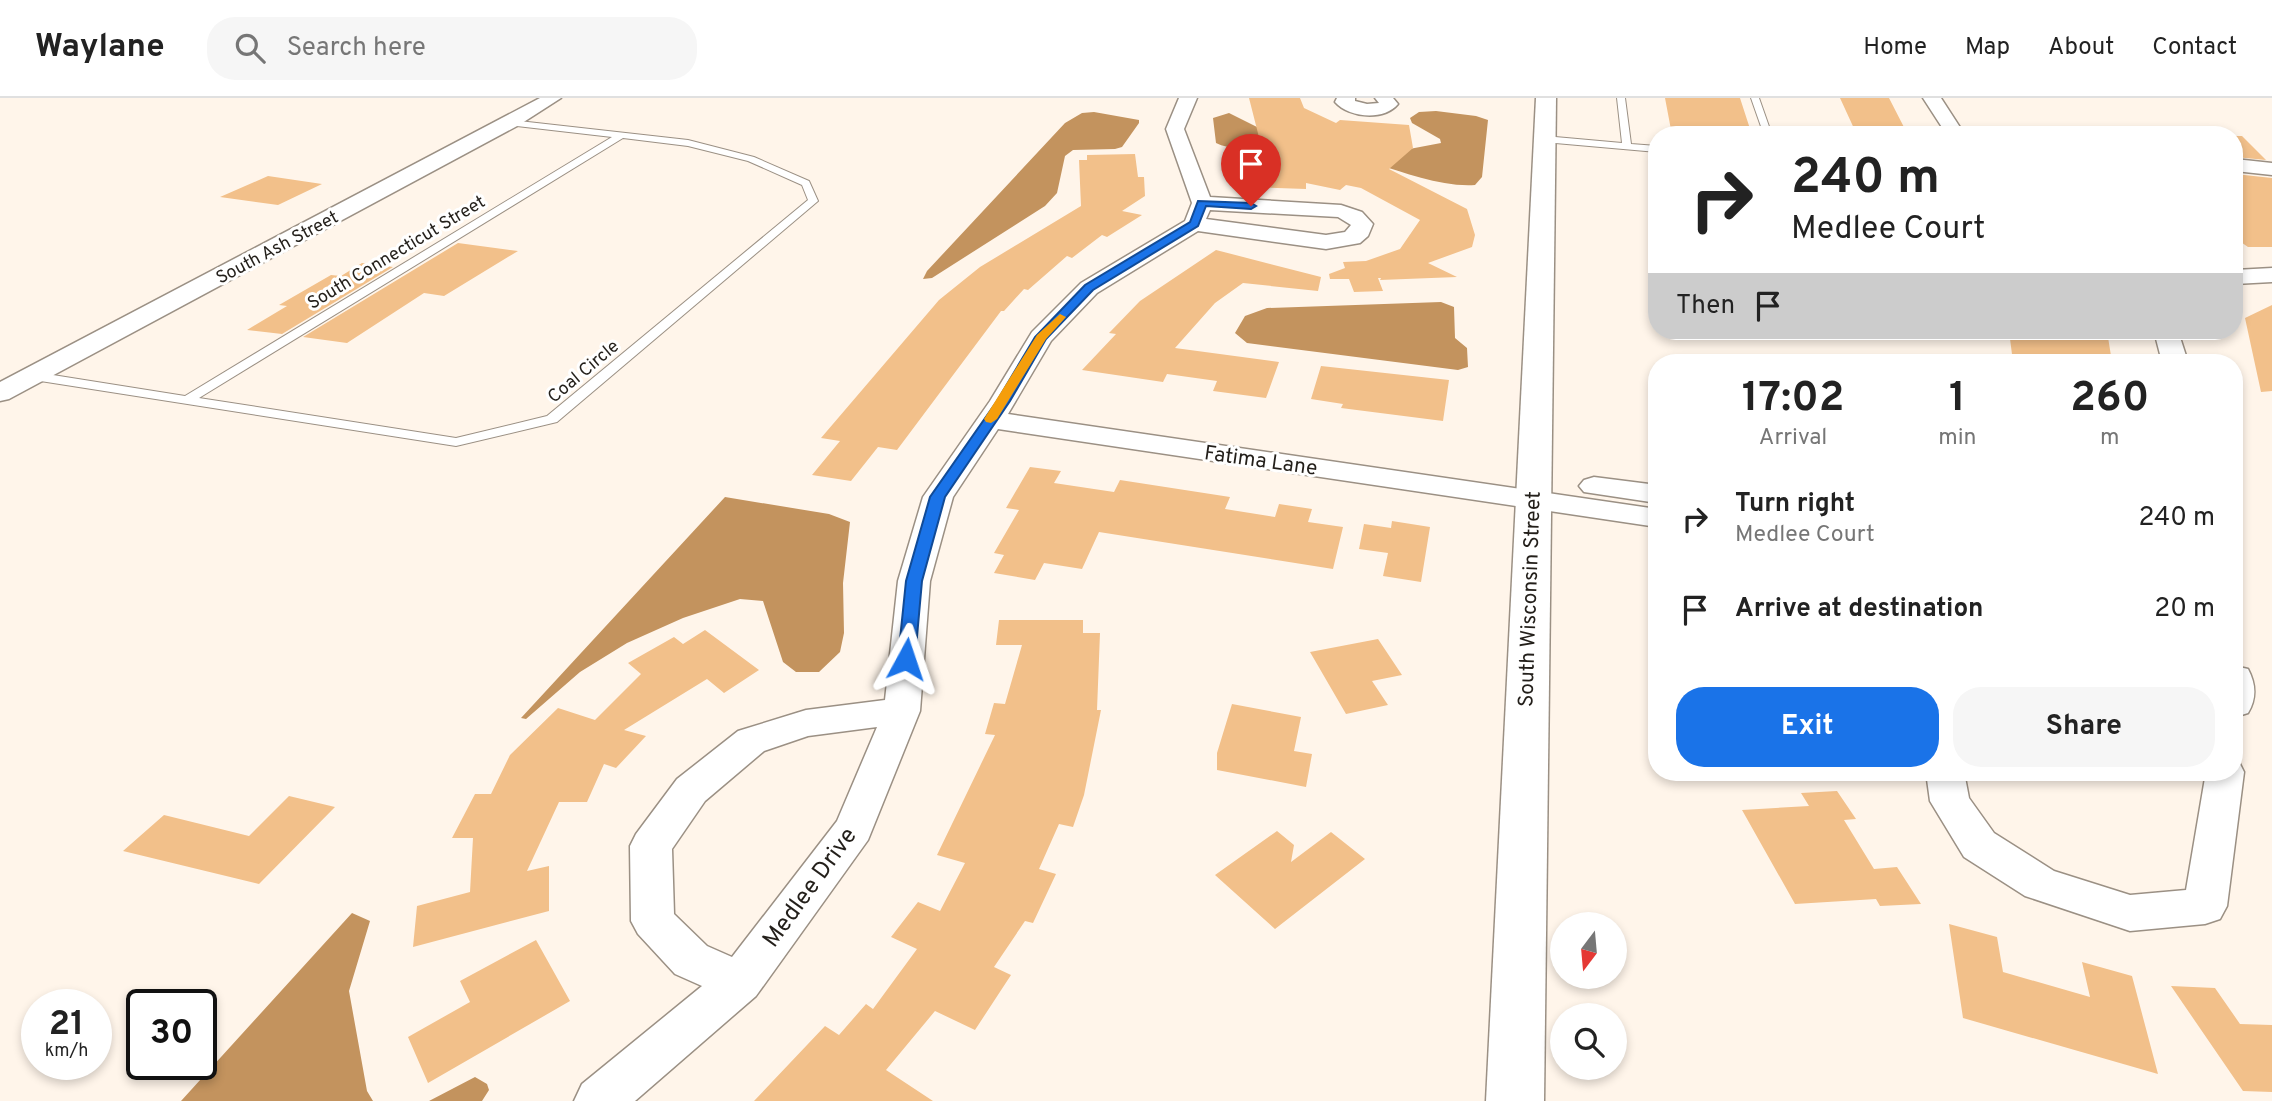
<!DOCTYPE html>
<html lang="en">
<head>
<meta charset="utf-8">
<style>
	body { margin:0; font-family:Overpass,sans-serif; background:#f6f6f6; color:#222; height:100vh; display:flex; flex-direction:column; font-size:26px; white-space:nowrap }
	* { box-sizing:border-box; margin:0 }
	p { font-size:23px; color:#767676 }
	.icon { flex:none; width:38px; height:38px; fill:none; stroke:currentColor; stroke-width:2; stroke-linecap:round; stroke-linejoin:round }
	.map { position:relative; flex:1; overflow:hidden }
	.details { position:absolute; left:1648px; top:256px; width:595px; height:427px; display:flex; flex-direction:column; background:#fff; border-radius:28px; box-shadow:0 4px 10px #0003 }
	.details>* { flex:none }
	.hud { position:absolute; left:1648px; top:28px; width:595px; height:214px; border-radius:28px; box-shadow:0 4px 10px #0003; background:#fff; color:#222; overflow:hidden }
	.needle { width:46px; rotate:196deg }
	.tools { position:absolute; left:1550px; top:814px; display:grid; gap:14px }
	.tools a { display:grid; place-items:center; width:77px; height:77px; border-radius:50%; background:#fff; box-shadow:0 4px 10px #0003; font-size:35px }
	.speed { position:absolute; left:21px; top:891px; display:flex; gap:14px; font-size:35px; font-weight:700; text-align:center }
	.speed>* { display:grid; place-content:center; width:91px; height:91px; border-radius:50%; background:#fff; box-shadow:0 4px 10px #0003; line-height:1 }
	.speed small { font-size:18px; font-weight:400 }
	.speed .limit { border:4px solid #111; border-radius:10px; background:#fff; color:#111 }
	.pin { position:absolute; display:grid; place-items:center; width:60px; height:60px; color:#fff; margin:-72px -30px; border-radius:50% 50% 50% 0; rotate:-45deg; box-shadow:0 0 7px #0007 }
	.pin .icon { rotate:45deg }
	.me { position:absolute; width:77px; margin:-38px; rotate:5deg; stroke-linejoin:round; filter:drop-shadow(0 0 5px #0008) }
	.turn { display:flex; align-items:center; gap:24px; height:147px; padding:0 28px; font-size:32px }
	.turn .icon { width:91px; height:91px; stroke-width:2.5 }
	.turn b { display:block; font-size:49px; line-height:60px }
	.then { display:flex; align-items:center; height:66px; padding:0 28px; background:#0003; gap:14px; font-size:26px }
	.eta { display:flex; justify-content:space-evenly; align-items:center; height:119px; text-align:center }
	.eta b { font-size:42px; font-weight:700; line-height:49px }
	.cta { display:flex; gap:14px; margin-top:auto; padding:14px 28px }
	.cta a { flex:1; height:80px; border-radius:28px; background:#1a73e8; color:#fff; font-size:28px; font-weight:700; line-height:80px; text-align:center }
	.cta a+a { background:#f6f6f6; color:#222 }
	ul { padding:0; list-style:none }
	li { display:flex; align-items:center; gap:21px; height:91px; padding:0 28px }
	li div { flex:1 }
	li b { display:block; font-size:26px }
	li em { font-style:normal }
	header { display:flex; align-items:center; gap:42px; box-sizing:border-box; height:98px; padding:0 35px; background:#fff; border-bottom:2px solid #e0e0e0 }
	header strong { font-size:33px }
	nav { display:flex; gap:38px; margin-inline-start:auto; font-size:24px }
	.search { width:490px; height:63px; background:#f6f6f6; display:flex; align-items:center; gap:18px; box-sizing:border-box; padding:0 24px; border-radius:28px; color:#767676; font-size:26px }
	.map>svg:first-child { display:block }
	.water { fill:#c3935e }
	.building { fill:#f2c08a }
	.lines { fill:none; stroke-linecap:round; stroke-linejoin:round }
	.lane-casing { stroke:#9b9084; stroke-width:2 }
	.street-casing { stroke:#9b9084; stroke-width:3 }
	.secondary-casing { stroke:#9b9084; stroke-width:3 }
	.lane { fill:#fff; fill-rule:evenodd }
	.street { fill:#fff; fill-rule:evenodd }
	.secondary { fill:#fff; fill-rule:evenodd }
	.route { fill:#1a73e8; stroke:#114b97; stroke-width:2 }
	.slow { fill:#f59e0b }
	.labels { text-anchor:middle; stroke-width:6; stroke-linejoin:round; paint-order:stroke }
	.far-street-label { font-size:18px; fill:#231f1a; stroke:#fff }
	.street-label { font-size:21px; fill:#231f1a; stroke:#fff }
	.near-street-label { font-size:24px; fill:#231f1a; stroke:#fff }
</style>
</head>
<body>
<header>
<strong>Waylane</strong>
<div class="search"><svg class="icon" aria-label="search" viewBox="0 0 24 24"><circle cx="10" cy="10" r="6"/><path d="M15 15l6 6"/></svg>Search here</div>
<nav><a>Home</a><a>Map</a><a>About</a><a>Contact</a></nav>
</header>
<div class="map">
<svg width="2272" height="1003" viewBox="0 0 2272 1003">
	<rect width="100%" height="100%" fill="#fff5ea"/>
	<path class="water" d="M1436,13L1476,18L1488,22L1482,79L1475,87C1441,89 1407,75 1375,66C1344,58 1311,54 1279,48C1257,43 1238,56 1216,45L1213,20L1229,15L1261,31L1383,56L1441,45L1440,41L1412,25L1410,20L1419,14Z
		M1094,14L1139,22V25L1122,49L1115,51L1073,52L1065,58L1057,95L1045,108L932,180L923,181L927,173L1065,25L1082,15Z
		M1441,204L1454,209L1455,240L1467,250L1468,269L1458,272L1247,245L1235,235L1245,218L1267,210Z
		M725,399L829,416L850,424L843,485L844,535L840,554L819,574H796L783,564L763,503L740,501L683,520L627,545L580,574L526,621L521,620Z
		M352,815L370,823L349,893L367,993L373,1003H181Z
		M475,979L487,986L489,992L482,1003H429Z"/>
	<path class="building" d="M1249,0H1300L1304,10L1336,25L1340,22L1409,27L1413,50L1389,71L1467,111L1475,137L1472,149L1428,165L1457,179L1380,182L1381,180H1378L1383,193L1354,194L1349,181H1330L1329,176L1345,170L1343,164L1366,163L1400,151L1420,122L1361,90L1346,87L1340,92L1306,85V91L1247,89L1250,56L1263,55Z
		M1665,0H1740L1752,37H1672Z
		M1840,0H1889L1908,37H1857Z
		M2235,38H2242L2266,62L2235,59Z
		M1135,56L1138,79H1144L1145,98L1122,113L1142,117L1107,139L1102,137L1072,160L1067,158L1028,192L1024,191L1004,213H1001L897,352L878,349L851,383L812,377L840,343L821,340L939,202L980,169L1081,108L1079,62H1087V57Z
		M2235,76L2272,80V149H2248L2235,140Z
		M268,78L322,86L278,107L220,99Z
		M458,145L518,153L444,198L424,195L347,245L303,239Z
		M1216,152L1321,179L1318,193L1243,185L1215,205L1175,250L1279,264L1266,300L1213,293L1217,283L1167,276L1163,284L1082,272L1116,236L1109,235L1140,203Z
		M362,165L393,169L282,236L247,232L287,208L279,207L331,177L341,178Z
		M2272,207V293L2261,294L2245,220Z
		M2009,233H2107L2112,264H2013Z
		M1321,268L1449,282L1443,323L1341,310L1343,306L1311,301Z
		M1030,369L1061,373L1054,385L1114,394L1120,382L1230,399L1225,411L1275,419L1279,406L1312,411L1308,424L1343,429L1333,471L1099,434L1082,471L1044,465L1035,482L994,475L1004,457L994,455L1019,412L1006,410Z
		M1392,423L1430,429L1421,484L1383,478L1388,455L1359,451L1364,426L1391,430Z
		M999,522H1083V535H1100L1097,612H1101L1084,697L1073,729L1059,726L1039,771L1056,776L1033,825L1025,823L994,869L1011,877L975,932L935,913L886,972L933,1003H754L825,928L839,937L866,906L873,911L917,851L891,839L918,804L940,813L965,765L937,757L995,637L985,636L994,605L1005,606L1022,547H996Z
		M705,532L759,572L724,595L707,581L624,632L646,638L616,670L604,666L587,704H559L527,773L549,768V813L413,849L417,808L470,794L473,740H452L475,696H491L510,657L558,610L595,622L641,576L628,565L674,539L683,546Z
		M1378,541L1402,577L1372,583L1388,607L1346,616L1310,554Z
		M1232,606L1301,619L1294,653L1312,656L1306,689L1217,672V655Z
		M1837,693L1856,721L1844,722L1874,771L1897,769L1921,806L1880,808L1876,801L1795,806L1742,712L1809,708L1801,695Z
		M289,698L335,709L259,786L123,753L164,717L249,738Z
		M1277,733L1294,747L1291,764L1331,734L1365,761L1275,831L1215,777Z
		M1949,826L1997,839L2003,874L2090,899L2082,864L2132,878L2158,976L1963,920Z
		M536,842L570,903L428,985L408,939L470,904L460,883Z
		M2171,888L2215,890L2240,926L2272,927V994L2243,993Z"/>
	<g class="lines">
		<g class="lane-casing">
			<path id="lane" d="M1617,0H1625L1631,46L1657,48V54L1544,44L1540,41L1544,38L1622,45Z
				M1751,0H1759L1772,37H1764Z
				M510,22L688,42L754,59L809,83L818,103L557,324L456,348L34,282L28,278L34,274L185,298L612,39L507,27L506,25ZM623,40L688,48L748,63L802,87L808,102L547,318L456,340L199,300Z"/>
		</g>
		<g class="street-casing">
			<path id="street" d="M540,0H561L519,27L9,301L0,303V284Z
				M1179,0H1197L1184,31L1210,99L1341,107L1362,114L1373,126L1368,138L1360,145L1326,151L1198,133L1097,195L1051,243L1008,316L1657,411V429L998,331L953,399L930,483L920,613L868,742L756,898L635,1003H574L582,986L702,888L675,876L638,836L631,823L630,748L636,736L677,681L738,633L806,612L885,602L898,483L923,399L990,303L1032,234L1081,185L1185,123L1192,105L1166,31ZM1210,112L1338,119L1351,127L1345,134L1326,137L1206,121ZM877,629L837,723L732,859L707,848L674,816L672,751L705,703L764,653L808,638Z
				M1337,0H1355V3L1367,6L1379,5L1375,0H1393L1398,6C1384,23 1349,20 1335,4Z
				M1923,0H1941L1965,37H1947Z
				M2235,61L2272,65V77L2235,73Z
				M2272,170V184L2235,186V172Z
				M2154,233H2178L2188,264H2162Z
				M1594,379L1657,387V405L1584,394L1579,388L1584,382Z
				M2235,568L2248,571C2256,586 2257,600 2248,615L2235,619Z
				M2235,663L2239,664L2244,674L2227,808L2220,821L2205,826L2130,833L2025,798L1964,759L1930,703L1926,674H1964L1969,700L1994,735L2054,773L2130,797L2186,792L2206,674H2235Z"/>
		</g>
		<g class="secondary-casing">
			<path id="secondary" d="M1536,0H1556L1544,1003H1486Z"/>
		</g>
		<use href="#lane" class="lane"/>
		<use href="#street" class="street"/>
		<use href="#secondary" class="secondary"/>
	</g>
	<path class="route" d="M1198,103L1251,105L1256,108L1251,111L1206,108L1198,128L1093,192L1046,241L1010,303L945,399L922,483L915,561L912,565H901L898,561L906,483L930,399L997,303L1035,239L1085,187L1190,124Z"/>
	<path class="slow" d="M1060,216L1066,219L1046,241L997,321L991,325L986,324L984,321L1037,237Z"/>
	<g class="labels">
		<g class="far-street-label">
			<text transform="translate(277 149) rotate(-28)" y="6">South Ash Street</text>
			<text transform="translate(396 154) rotate(-31)" y="6">South Connecticut Street</text>
			<text transform="translate(583 273) rotate(-40)" y="6">Coal Circle</text>
		</g>
		<g class="street-label">
			<text transform="translate(1261 362) rotate(8)" y="7">Fatima Lane</text>
			<text transform="translate(1529 501) rotate(-88)" y="7">South Wisconsin Street</text>
		</g>
		<g class="near-street-label">
			<text transform="translate(809 789) rotate(-54)" y="8">Medlee Drive</text>
		</g>
	</g>
</svg>
<div class="tools">
<a><svg class="needle" viewBox="-14 -14 28 28"><path d="M0-13l5 13h-10z" fill="#e53935"/><path d="M0 13l5-13h-10z" fill="#767676"/></svg></a>
<a><svg class="icon" aria-label="search" viewBox="0 0 24 24"><circle cx="10" cy="10" r="6"/><path d="M15 15l6 6"/></svg></a>
</div>
<div class="speed"><div>21<small>km/h</small></div><div class="limit">30</div></div>
<div class="pin" style="left:1251px;top:108px;background:#d93025"><svg class="icon" aria-label="arrive" viewBox="0 0 24 24"><path d="M6 21V4h12l-3 4 3 4H6"/></svg></div>
<svg class="me" style="left:906px;top:561px" viewBox="-20 -20 40 40"><path d="M0-17L14 15 0 8-14 15z" fill="#1a73e8" stroke="#fff" stroke-width="4"/></svg>
<div class="hud">
<div class="turn"><svg class="icon" aria-label="right" viewBox="0 0 24 24"><path d="M7 20v-9h11M14 6l5 5-5 5"/></svg><div><b>240 m</b>Medlee Court</div></div>
<div class="then">Then<svg class="icon" aria-label="arrive" viewBox="0 0 24 24"><path d="M6 21V4h12l-3 4 3 4H6"/></svg></div>
</div>
<section class="details">
<div class="eta">
<div><b>17:02</b><p>Arrival</p></div>
<div><b>1</b><p>min</p></div>
<div><b>260</b><p>m</p></div>
</div>
<ul>
<li><svg class="icon" aria-label="right" viewBox="0 0 24 24"><path d="M7 20v-9h11M14 6l5 5-5 5"/></svg><div><b>Turn right</b><p>Medlee Court</p></div><em>240 m</em></li>
<li><svg class="icon" aria-label="arrive" viewBox="0 0 24 24"><path d="M6 21V4h12l-3 4 3 4H6"/></svg><div><b>Arrive at destination</b></div><em>20 m</em></li>
</ul>
<div class="cta"><a>Exit</a><a>Share</a></div>
</section>
</div>
</body>
</html>
